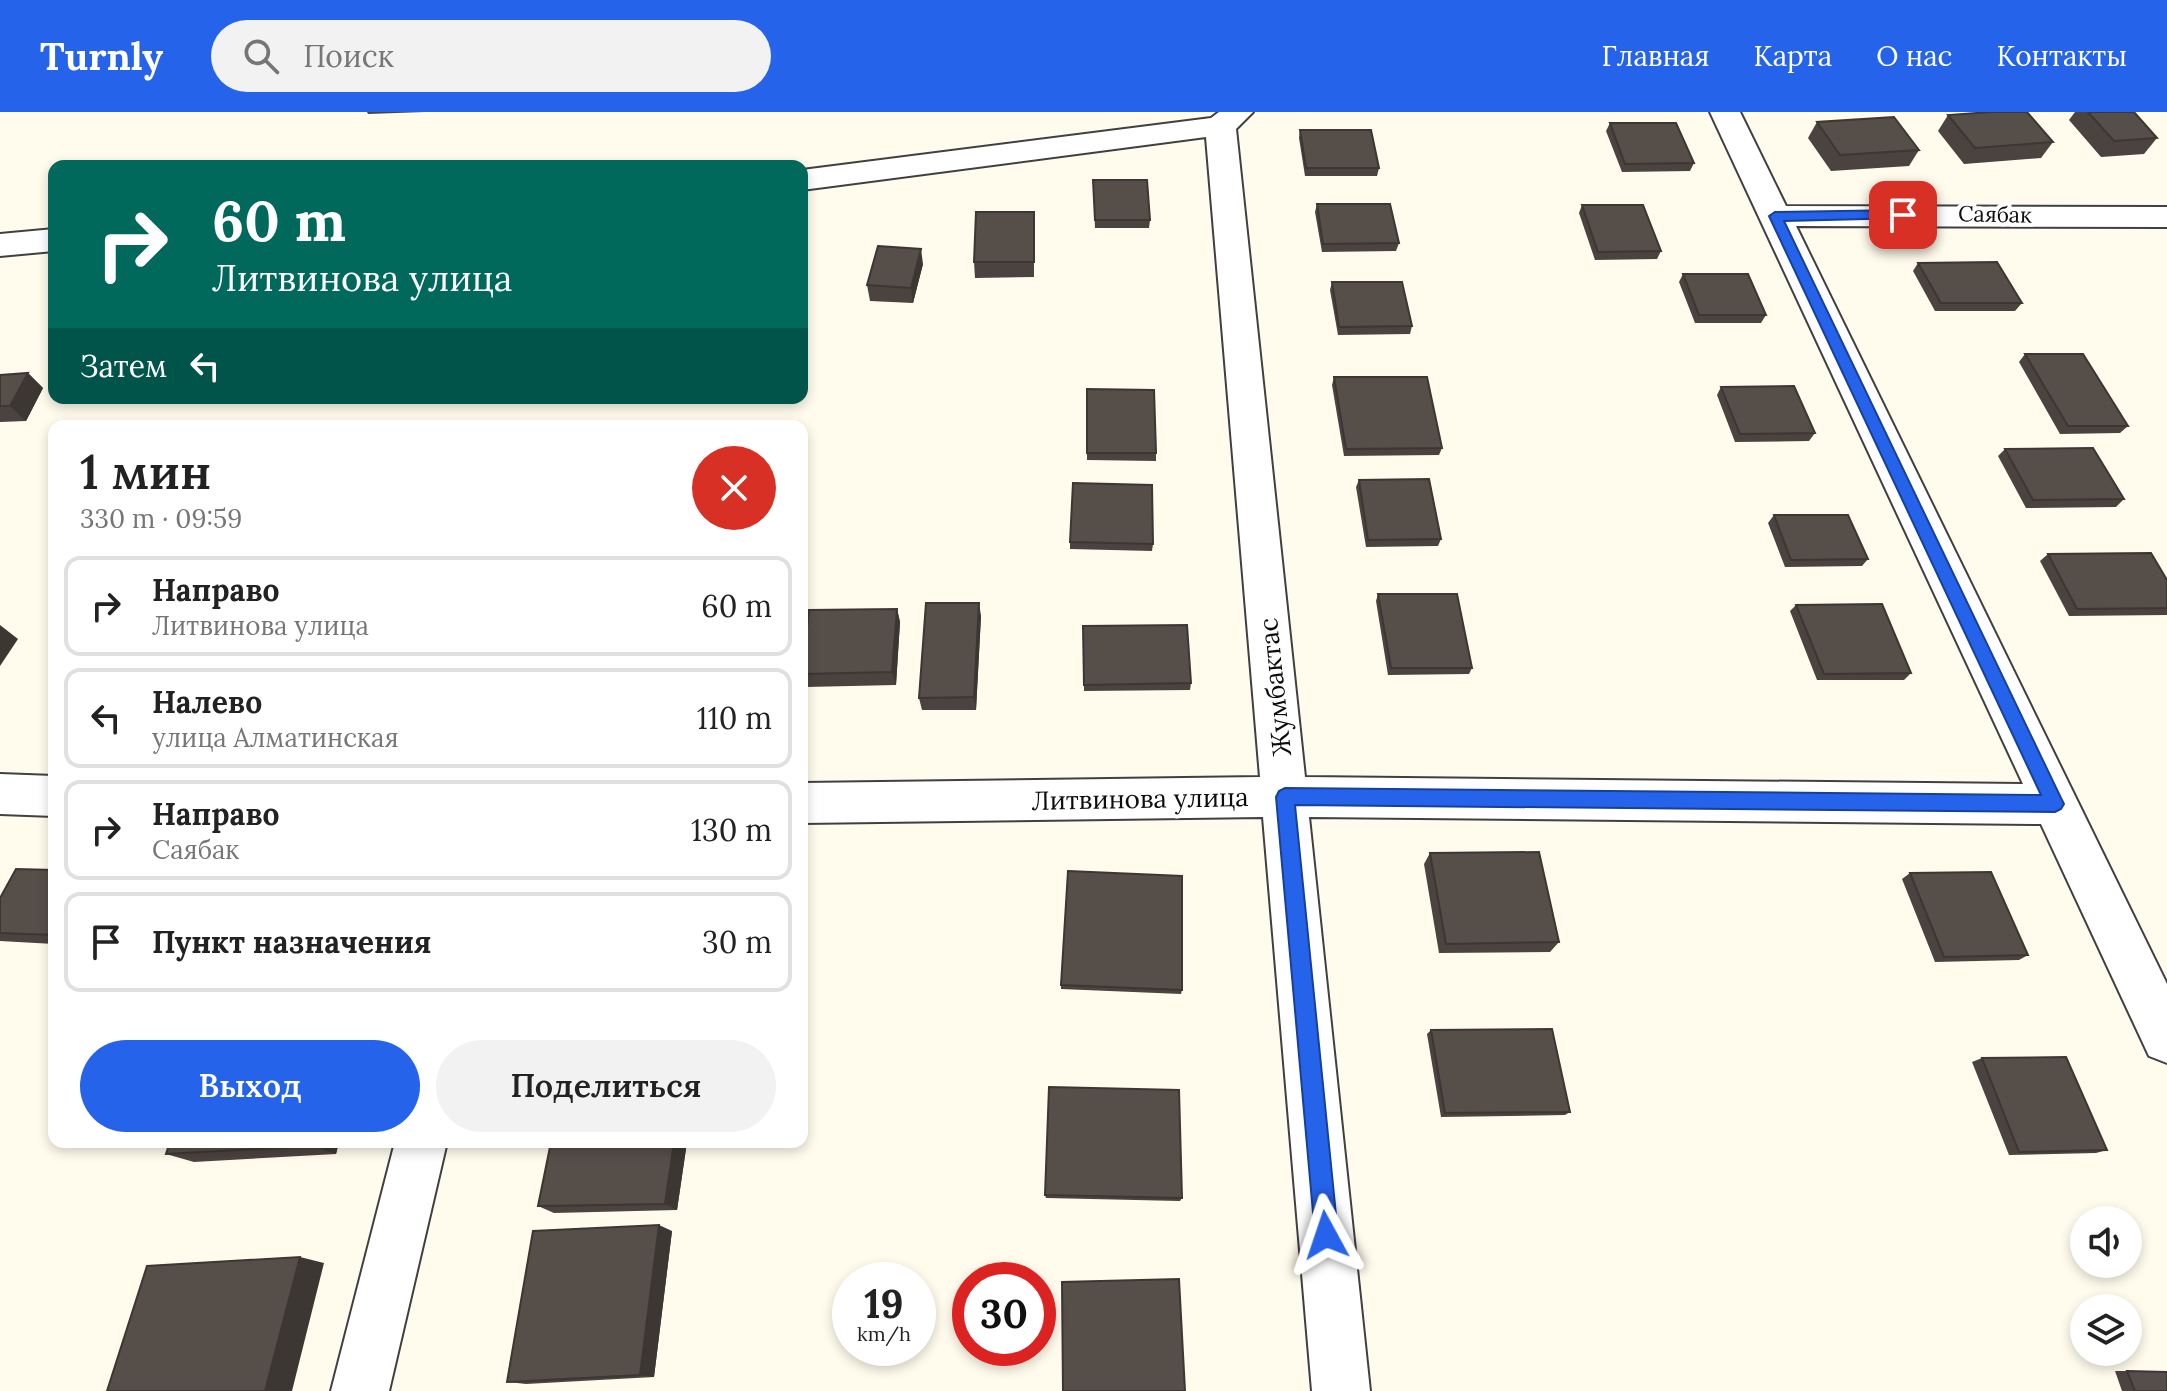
<!DOCTYPE html>
<html lang="ru">
<head>
<meta charset="utf-8">
<style>
	body { margin:0; font-family:Lora,serif; background:#f2f2f2; color:#222; height:100vh; display:flex; flex-direction:column; font-size:30px; white-space:nowrap }
	* { box-sizing:border-box; margin:0 }
	p { font-size:26px; color:#767676 }
	.icon { flex:none; width:44px; height:44px; fill:none; stroke:currentColor; stroke-width:2; stroke-linecap:round; stroke-linejoin:round }
	.map { position:relative; flex:1; overflow:hidden }
	.drawer { position:absolute; left:48px; top:308px; width:760px; height:728px; display:flex; flex-direction:column; background:#fff; border-radius:16px; box-shadow:0 4px 12px #0003 }
	.drawer>* { flex:none }
	.guide { position:absolute; left:48px; top:48px; width:760px; height:244px; border-radius:16px; box-shadow:0 4px 12px #0003; background:#00695c; color:#fff; overflow:hidden }
	.controls { position:absolute; left:2070px; top:1094px; display:grid; gap:16px }
	.controls a { display:grid; place-items:center; width:72px; height:72px; border-radius:50%; background:#fff; box-shadow:0 4px 12px #0003; font-size:40px }
	.speed { position:absolute; left:832px; top:1150px; display:flex; gap:16px; font-size:40px; font-weight:700; text-align:center }
	.speed>* { display:grid; place-content:center; width:104px; height:104px; border-radius:50%; background:#fff; box-shadow:0 4px 12px #0003; line-height:1 }
	.speed small { font-size:20px; font-weight:400 }
	.speed .limit { border:12px solid #d22; background:#fff; color:#111 }
	.pin { position:absolute; display:grid; place-items:center; width:68px; height:68px; color:#fff; margin:-34px; border-radius:16px; box-shadow:0 4px 12px #0006 }
	.me { position:absolute; width:88px; margin:-44px; rotate:355deg; stroke-linejoin:round; filter:drop-shadow(0 0 6px #0008) }
	.turn { display:flex; align-items:center; gap:28px; height:168px; padding:0 32px; font-size:36px }
	.turn .icon { width:104px; height:104px; stroke-width:2.5 }
	.turn b { display:block; font-size:56px; line-height:68px }
	.then { display:flex; align-items:center; height:76px; padding:0 32px; background:#0003; gap:16px; font-size:30px }
	.round { display:grid; place-items:center; flex:none; width:84px; height:84px; border-radius:42px; background:#f2f2f2 }
	.headline { display:flex; align-items:center; justify-content:space-between; height:136px; padding:0 32px }
	h1 { font-size:48px; font-weight:600; line-height:60px }
	.button { display:flex; gap:16px; margin-top:auto; padding:16px 32px }
	.button a { flex:1; height:92px; border-radius:48px; background:#2563eb; color:#fff; font-size:32px; font-weight:600; line-height:92px; text-align:center }
	.button a+a { background:#f2f2f2; color:#222 }
	ul { padding:0; list-style:none }
	li { display:flex; align-items:center; gap:24px; height:100px; margin:0 16px 12px; padding:0 16px; border:4px solid #e0e0e0; border-radius:16px }
	li div { flex:1 }
	li b { display:block; font-size:30px }
	li em { font-style:normal }
	header { display:flex; align-items:center; gap:48px; box-sizing:border-box; height:112px; padding:0 40px; background:#2563eb; color:#fff }
	header strong { font-size:38px }
	nav { display:flex; gap:44px; margin-inline-start:auto; font-size:28px }
	.search { width:560px; height:72px; background:#f2f2f2; display:flex; align-items:center; gap:20px; box-sizing:border-box; padding:0 28px; border-radius:44px; color:#767676; font-size:30px }
	.map>svg:first-child { display:block }
	.lines { fill:none; stroke-linecap:round; stroke-linejoin:round }
	.minor-casing { stroke:#404040; stroke-width:4 }
	.minor { fill:#fff; fill-rule:evenodd }
	.wall { fill:#4a433f }
	.shaded-wall { fill:#3c3733 }
	.building { fill:#564e49; stroke:#3c3733; stroke-width:2 }
	.route { fill:#2563eb; stroke:#184099; stroke-width:2 }
	.labels { text-anchor:middle; stroke-width:8; stroke-linejoin:round; paint-order:stroke }
	.far-street-label { font-size:22px; fill:#0d0d0d; stroke:#fff }
	.street-label { font-size:26px; fill:#0d0d0d; stroke:#fff }
</style>
</head>
<body>
<header>
<strong>Turnly</strong>
<div class="search"><svg class="icon" aria-label="search" viewBox="0 0 24 24"><circle cx="10" cy="10" r="6"/><path d="M15 15l6 6"/></svg>Поиск</div>
<nav><a>Главная</a><a>Карта</a><a>О нас</a><a>Контакты</a></nav>
</header>
<div class="map">
<svg width="2167" height="1279" viewBox="0 0 2167 1279">
	<rect width="100%" height="100%" fill="#fffced"/>
	<g class="lines">
		<g class="minor-casing">
			<path id="minor" d="M1219,0H1253L1236,17L1305,665L2023,672L1710,0H1740L1786,94L2167,95V115L1796,114L2167,872V951L2149,944L2041,712L1309,705L1370,1279H1312L1263,705L802,711V671L1260,665L1206,25L802,78V58L1211,6Z
				M54,117V139L0,144V122Z
				M0,662L54,664V704L0,702Z
				M395,1030H447L389,1279H331Z"/>
		</g>
		<use href="#minor" class="minor"/>
	</g>
	<path class="wall" d="M367,0H425L368,2Z
		M2075,0H2134L2157,26L2144,42L2101,45L2069,8Z
		M1948,3L2053,30L2041,46L1964,52L1938,19Z
		M1817,10L1919,38L1909,54L1831,59L1808,26Z
		M1610,11L1694,51L1690,59L1622,60L1606,19Z
		M1300,18L1379,56L1377,64H1305L1299,26Z
		M1093,68L1150,108L1149,116H1095Z
		M1317,92L1399,131L1396,139L1322,140L1315,100Z
		M1582,93L1661,139L1657,147L1595,148L1579,101Z
		M1034,100V165L975,166L974,150Z
		M1918,151L2022,191L2015,199H1935L1913,159Z
		M923,152L913,191L870,189L867,173Z
		M1683,162L1766,203L1761,211H1695L1679,170Z
		M1332,170L1412,214L1410,222L1338,223L1330,178Z
		M2025,242L2128,314L2120,321L2060,322L2019,250Z
		M28,261L43,276L26,309L0,310V263Z
		M1334,265L1442,336L1439,343L1344,344L1332,273Z
		M1721,275L1815,321L1809,329L1735,330L1717,283Z
		M1087,277L1156,341V349L1087,348Z
		M2005,337L2124,387L2116,395L2026,396L1998,344Z
		M1359,368L1441,427L1438,434L1366,435L1356,375Z
		M1774,403L1868,447L1862,454L1785,455L1768,411Z
		M1070,430L1153,432L1152,439L1070,437Z
		M2048,442L2167,468V503L2069,504L2040,449Z
		M1378,482L1472,556L1469,562L1388,563L1376,489Z
		M1796,493L1911,561L1904,568H1817L1790,499Z
		M897,497L900,510L896,573L806,575L802,560Z
		M981,504L976,598H922L919,586Z
		M1083,514L1191,571L1190,578L1084,579Z
		M1430,741L1559,830L1550,840L1439,841L1424,752Z
		M54,758V832L0,829V786Z
		M1910,761L2028,843L2019,848L1935,850L1902,767Z
		M1061,873L1182,878L1181,882L1061,877Z
		M1431,918L1570,1000L1565,1003L1441,1005L1427,922Z
		M1982,946L2107,1038L2096,1041L2009,1043L1972,950Z
		M170,1030H339L336,1042L194,1050L166,1042Z
		M551,1030H687L677,1098L554,1101L538,1094Z
		M1045,1083L1182,1086L1180,1089L1046,1086Z
		M672,1119L654,1265L526,1272L507,1270Z
		M2115,1259H2127L2167,1279H2122Z"/>
	<path class="shaded-wall" d="M921,137L923,152L913,191L911,176Z
		M28,261L43,276L26,309L10,294Z
		M979,491L981,504L976,598L974,585Z
		M897,497L900,510L896,573L892,560Z
		M0,513L18,527L0,554Z
		M314,1030H339L336,1042L313,1034Z
		M674,1030H687L677,1098L665,1092Z
		M659,1113L672,1119L654,1265L640,1263Z
		M300,1145L324,1151L292,1279H265Z"/>
	<path class="building" d="M1991,0H2027L2053,30L1975,36L1948,3Z
		M2088,0H2134L2157,26L2114,29Z
		M1894,5L1919,38L1840,43L1817,10Z
		M1610,11H1676L1694,51L1625,52Z
		M1300,18H1371L1379,56H1306Z
		M1093,68H1147L1150,108H1095Z
		M1317,92H1390L1399,131L1323,132Z
		M1582,93H1643L1661,139L1598,140Z
		M976,100H1034V150H974Z
		M878,134L921,137L911,176L867,173Z
		M1997,150L2022,191H1941L1918,151Z
		M1683,162H1748L1766,203H1699Z
		M1332,170H1402L1412,214L1339,215Z
		M2025,242H2083L2128,314H2068Z
		M28,261L10,294H0V263Z
		M1334,265H1427L1442,336L1346,337Z
		M1794,274L1815,321L1740,322L1721,275Z
		M1087,277L1154,278L1156,341H1087Z
		M2093,336L2124,387L2033,388L2005,337Z
		M1429,367L1441,427L1368,428L1359,368Z
		M1073,371L1152,373L1153,432L1070,430Z
		M1774,403H1848L1868,447L1791,448Z
		M2151,441L2167,468V496L2077,497L2048,442Z
		M1378,482H1457L1472,556H1391Z
		M926,491H979L974,585L919,586Z
		M1882,492L1911,561L1824,562L1796,493Z
		M897,497L892,560L802,562L809,498Z
		M1187,513L1191,571L1084,573L1083,514Z
		M1539,740L1559,830L1446,832L1430,741Z
		M16,757L54,758V823L0,821V786Z
		M1068,759L1182,764V878L1061,873Z
		M1991,760L2028,843L1944,845L1910,761Z
		M1552,917L1570,1000L1445,1001L1431,918Z
		M2066,945L2107,1038L2019,1040L1982,946Z
		M1049,975L1179,978L1182,1086L1045,1083Z
		M170,1030H314L313,1034L166,1042Z
		M551,1030H674L665,1092L538,1094Z
		M659,1113L640,1263L507,1270L533,1119Z
		M300,1145L265,1279H107L147,1154Z
		M1179,1167L1185,1279H1063L1062,1170Z
		M2127,1259L2167,1260V1279H2135Z"/>
	<path class="route" d="M1903,98L1910,103L1908,106L1784,109L2061,686L2064,692L2061,697L2055,700L1295,693L1338,1123L1334,1131L1326,1134L1318,1131L1315,1123L1276,685L1279,679L1285,676L2041,683L1769,104L1775,100Z"/>
	<g class="labels">
		<g class="far-street-label">
			<text transform="translate(1995 102) rotate(1)" y="8">Саябак</text>
		</g>
		<g class="street-label">
			<text transform="translate(1275 575) rotate(-96)" y="9">Жумбактас</text>
			<text transform="translate(1140 687) rotate(-1)" y="9">Литвинова улица</text>
		</g>
	</g>
</svg>
<div class="controls">
<a><svg class="icon" aria-label="sound" viewBox="0 0 24 24"><path d="M4 9h4l5-4v14l-5-4H4zM17 9q2 3 0 6"/></svg></a>
<a><svg class="icon" aria-label="layers" viewBox="0 0 24 24"><path d="M12 4l9 5-9 5-9-5zM3 14l9 5 9-5"/></svg></a>
</div>
<div class="speed"><div>19<small>km/h</small></div><div class="limit">30</div></div>
<div class="pin" style="left:1903px;top:103px;background:#d93025"><svg class="icon" aria-label="arrive" viewBox="0 0 24 24"><path d="M6 21V4h12l-3 4 3 4H6"/></svg></div>
<svg class="me" style="left:1326px;top:1123px" viewBox="-20 -20 40 40"><path d="M0-17L14 15 0 8-14 15z" fill="#2563eb" stroke="#fff" stroke-width="4"/></svg>
<div class="guide">
<div class="turn"><svg class="icon" aria-label="right" viewBox="0 0 24 24"><path d="M7 20v-9h11M14 6l5 5-5 5"/></svg><div><b>60 m</b>Литвинова улица</div></div>
<div class="then">Затем<svg class="icon" aria-label="left" viewBox="0 0 24 24"><path d="M17 20v-9H6M10 6l-5 5 5 5"/></svg></div>
</div>
<section class="drawer">
<div class="headline"><div><h1>1 мин</h1><p>330 m · 09:59</p></div><a class="round" style="background:#d93025;color:#fff"><svg class="icon" aria-label="close" viewBox="0 0 24 24"><path d="M6 6l12 12M18 6L6 18"/></svg></a></div>
<ul>
<li><svg class="icon" aria-label="right" viewBox="0 0 24 24"><path d="M7 20v-9h11M14 6l5 5-5 5"/></svg><div><b>Направо</b><p>Литвинова улица</p></div><em>60 m</em></li>
<li><svg class="icon" aria-label="left" viewBox="0 0 24 24"><path d="M17 20v-9H6M10 6l-5 5 5 5"/></svg><div><b>Налево</b><p>улица Алматинская</p></div><em>110 m</em></li>
<li><svg class="icon" aria-label="right" viewBox="0 0 24 24"><path d="M7 20v-9h11M14 6l5 5-5 5"/></svg><div><b>Направо</b><p>Саябак</p></div><em>130 m</em></li>
<li><svg class="icon" aria-label="arrive" viewBox="0 0 24 24"><path d="M6 21V4h12l-3 4 3 4H6"/></svg><div><b>Пункт назначения</b></div><em>30 m</em></li>
</ul>
<div class="button"><a>Выход</a><a>Поделиться</a></div>
</section>
</div>
</body>
</html>
